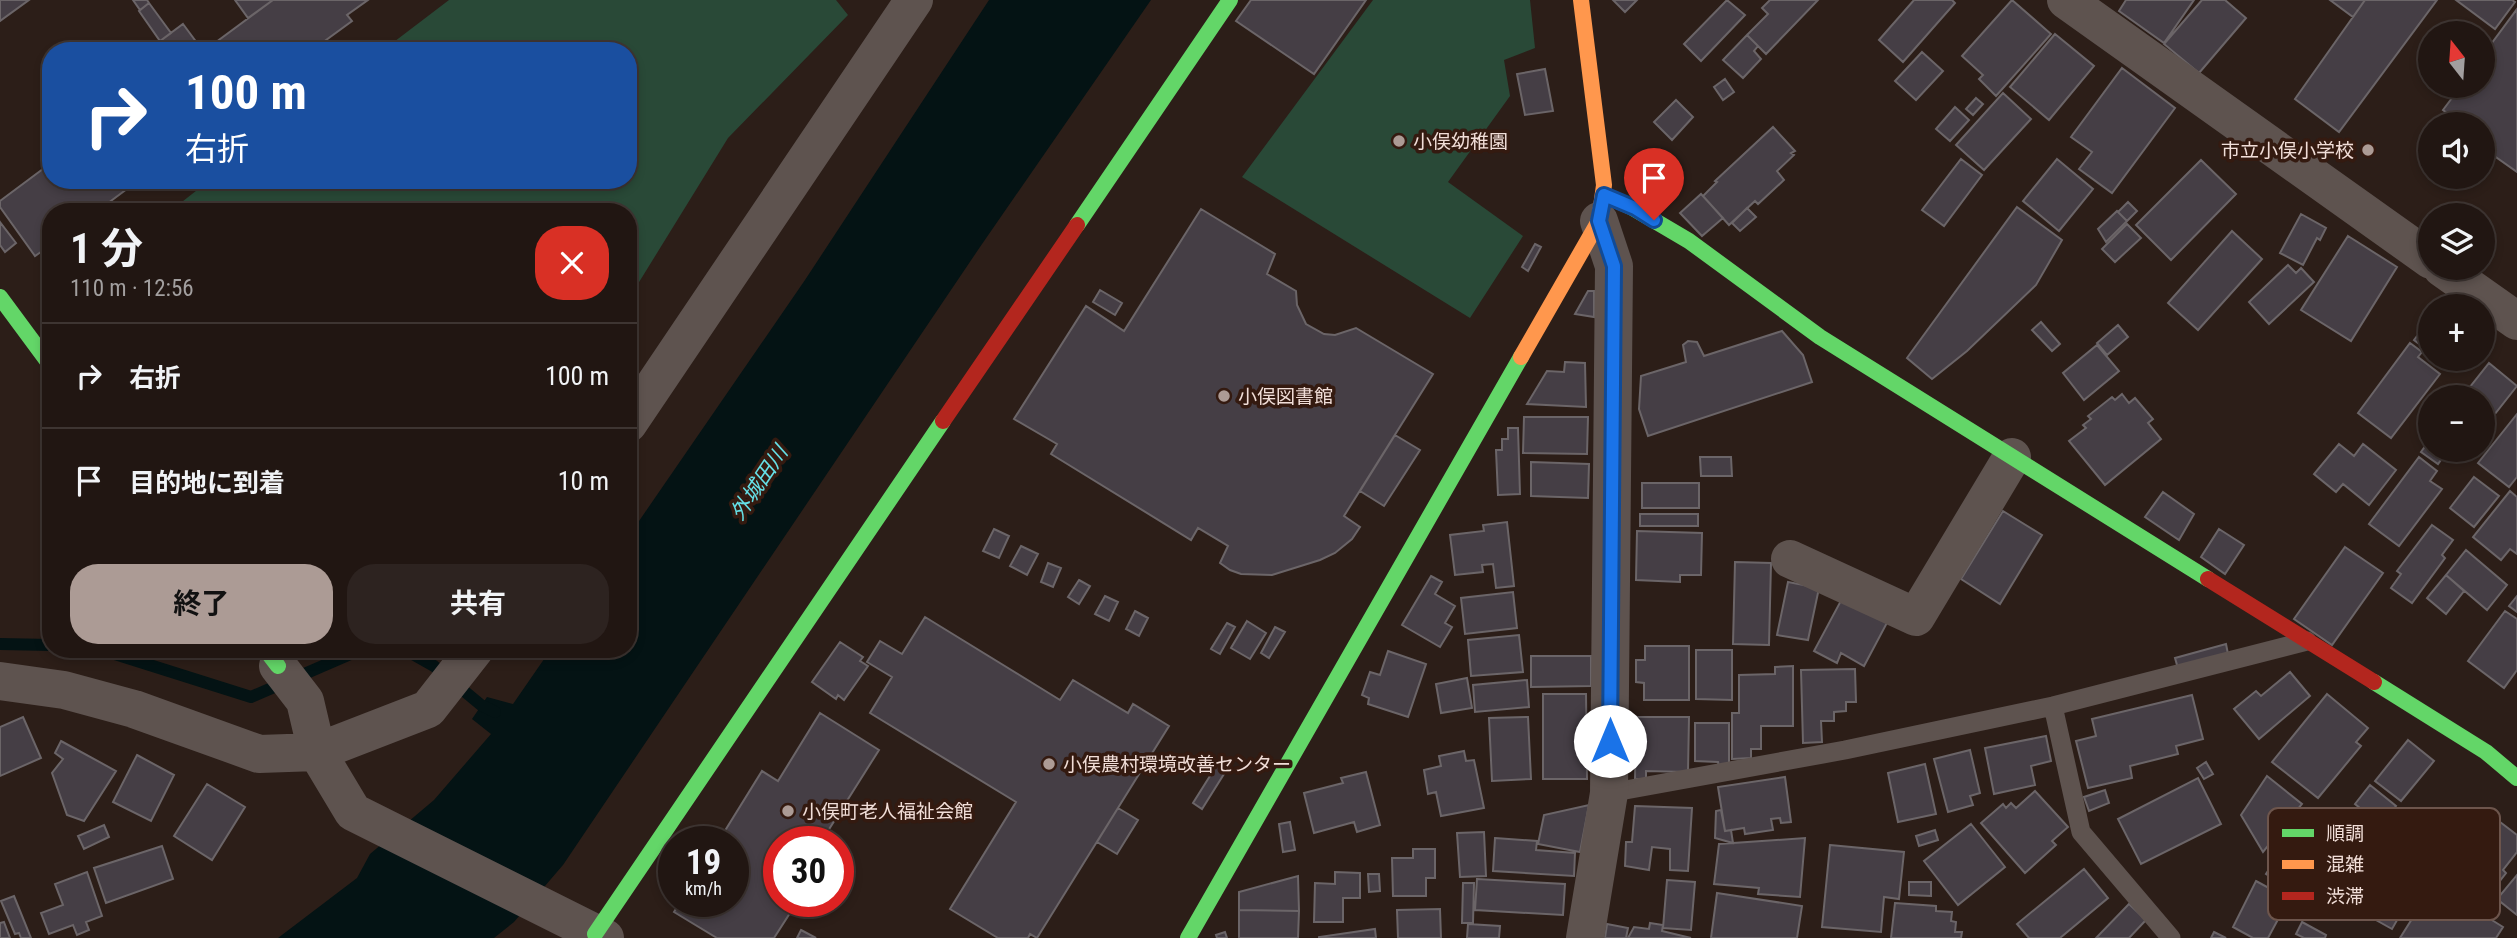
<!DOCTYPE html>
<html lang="ja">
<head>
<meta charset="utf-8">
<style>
	body { margin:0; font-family:"Roboto Condensed","Noto Sans JP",sans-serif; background:#2d2320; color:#f1f3f6; height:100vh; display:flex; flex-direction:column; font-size:26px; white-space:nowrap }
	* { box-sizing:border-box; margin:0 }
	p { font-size:23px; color:#a29f9f }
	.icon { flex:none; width:38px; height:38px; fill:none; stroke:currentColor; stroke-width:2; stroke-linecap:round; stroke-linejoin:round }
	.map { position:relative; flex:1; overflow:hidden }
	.drawer { position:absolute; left:42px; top:203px; width:595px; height:455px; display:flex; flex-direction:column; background:#211612; border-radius:28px; box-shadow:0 4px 10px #0003,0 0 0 2px #3e3532 }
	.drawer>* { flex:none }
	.top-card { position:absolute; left:42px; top:42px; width:595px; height:147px; border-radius:28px; box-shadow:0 4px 10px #0003,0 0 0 2px #3e3532; background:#1a4fa0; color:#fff; overflow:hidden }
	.needle { width:46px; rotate:343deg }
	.fabs { position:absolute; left:2418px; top:21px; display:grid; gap:14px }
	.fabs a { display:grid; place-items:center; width:77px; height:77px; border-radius:50%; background:#211612; box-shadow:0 4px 10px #0003,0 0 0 2px #3e3532; font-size:35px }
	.speed { position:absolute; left:658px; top:826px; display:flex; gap:14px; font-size:35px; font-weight:700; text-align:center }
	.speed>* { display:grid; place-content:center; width:91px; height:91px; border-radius:50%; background:#211612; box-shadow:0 4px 10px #0003,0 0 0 2px #3e3532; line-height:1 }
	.speed small { font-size:18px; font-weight:400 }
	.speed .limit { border:10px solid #d22; background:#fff; color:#111 }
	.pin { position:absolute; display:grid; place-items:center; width:60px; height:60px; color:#fff; margin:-72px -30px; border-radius:50% 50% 50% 0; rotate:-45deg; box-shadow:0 0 7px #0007 }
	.pin .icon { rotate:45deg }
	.me { position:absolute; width:77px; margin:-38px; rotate:0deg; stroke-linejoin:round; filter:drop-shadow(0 0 5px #0008) }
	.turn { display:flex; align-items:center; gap:24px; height:147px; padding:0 28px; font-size:32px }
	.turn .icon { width:91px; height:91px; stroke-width:2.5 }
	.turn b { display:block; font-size:49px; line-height:60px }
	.round { display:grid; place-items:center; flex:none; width:74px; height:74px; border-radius:28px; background:#2d2320 }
	.head { display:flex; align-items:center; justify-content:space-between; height:119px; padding:0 28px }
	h1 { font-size:42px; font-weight:700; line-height:52px }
	.button { display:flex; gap:14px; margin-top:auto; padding:14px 28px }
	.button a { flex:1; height:80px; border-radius:28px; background:#ac9b95; color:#111; font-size:28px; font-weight:700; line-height:80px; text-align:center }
	.button a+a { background:#2d2320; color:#f1f3f6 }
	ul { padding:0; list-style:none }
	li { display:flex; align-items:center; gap:21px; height:105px; padding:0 28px; border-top:2px solid #3e3532 }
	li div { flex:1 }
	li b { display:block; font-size:26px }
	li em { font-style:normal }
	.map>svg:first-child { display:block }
	.green { fill:#294937 }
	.water { fill:#041314 }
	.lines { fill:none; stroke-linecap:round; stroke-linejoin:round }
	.stream { stroke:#041314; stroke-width:12 }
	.building { fill:#453e45; stroke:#6b6568; stroke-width:2 }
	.lane { stroke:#5e534f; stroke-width:19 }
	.street { stroke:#5e534f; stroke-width:38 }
	.fast { stroke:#63d668; stroke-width:16 }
	.slow { stroke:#ff974d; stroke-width:16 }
	.jam { stroke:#b3261e; stroke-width:16 }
	.route-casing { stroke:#114b97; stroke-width:18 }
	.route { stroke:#1a73e8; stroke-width:12 }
	.poi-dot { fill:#ac9b95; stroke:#341a10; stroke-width:2.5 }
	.labels { text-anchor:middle; stroke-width:7; stroke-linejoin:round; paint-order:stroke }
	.poi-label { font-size:19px; fill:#f1ded8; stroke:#341a10; text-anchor:start }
	.water-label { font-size:21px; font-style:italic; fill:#65e0e7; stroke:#341a10 }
	.key { fill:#341a10; stroke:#6d554c; stroke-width:2 }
	.key-label { font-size:19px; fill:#f1ded8 }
</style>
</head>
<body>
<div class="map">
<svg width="2517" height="938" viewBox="0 0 2517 938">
	<rect width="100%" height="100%" fill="#2c1e18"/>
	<path class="green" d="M449,0H836L848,15L728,138L628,300V212H169L210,180H628V51H382Z
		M1373,0H1530L1535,48L1504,60L1510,96L1448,182L1523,236L1470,318L1242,177Z"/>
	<path class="water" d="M989,0H1151L980,247L563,865L514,922L494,938H278L357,878L370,854L434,800L491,734L472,719L487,697L513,704L551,649H628V537L805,280Z"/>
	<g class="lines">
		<path class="stream" d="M0,644L51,645
			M99,649L251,697L362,649
			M404,649L434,666L481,705L495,712"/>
	</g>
	<path class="building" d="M0,0H29L0,21Z
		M133,0H147L149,3L140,10Z
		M235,0H273L248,18Z
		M273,0H368L347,15L352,21L311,51H204Z
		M1251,0H1366L1314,74L1236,21Z
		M1613,0H1637L1625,12Z
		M1727,0L1745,15L1701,61L1684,44Z
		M1770,0H1818L1766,54L1747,35L1768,14L1762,8Z
		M1914,0H1952L1955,3L1903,62L1879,40Z
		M2012,0L2051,34L1996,96L1979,79L1983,75L1962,56Z
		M2126,0H2194L2164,43L2119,11Z
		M2202,0H2225L2246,18L2199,73L2164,44Z
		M2330,0H2365L2353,17Z
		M2365,0H2437L2339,132L2295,99Z
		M2456,0H2512L2515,2L2495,29Z
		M149,3L171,33L160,41L139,11Z
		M2517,9V172L2483,148V124H2462L2443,110L2461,86H2483V55Z
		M183,24L203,51H146L160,41Z
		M2055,34L2094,66L2049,120L2010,87Z
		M1747,35L1758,46L1754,51L1761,59L1743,78L1723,60Z
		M1922,52L1943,71L1916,100L1895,81Z
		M2122,68L2175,108L2112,193L2079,169L2092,152L2071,137Z
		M1545,69L1553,111L1525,115L1517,74Z
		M1725,79L1734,92L1723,100L1714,87Z
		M2003,93L2031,119L1984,170L1956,145Z
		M1976,98L1983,104L1973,115L1966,109Z
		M1676,100L1693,117L1672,140L1654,122Z
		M1955,107L1969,120L1950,141L1936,129Z
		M1773,127L1795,151L1791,153L1794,155L1777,171L1784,180L1758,204L1755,201L1729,225L1703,196L1717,182L1715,181Z
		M1961,159L1982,175L1944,226L1922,210Z
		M2057,159L2093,189L2059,231L2023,201Z
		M2201,160L2236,194L2171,260L2136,225Z
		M51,163V180H139L96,212H51V245L35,256L0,207V201Z
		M1701,194L1723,218L1702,236L1680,213Z
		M2128,202L2137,211L2127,221L2118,212Z
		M2017,207L2062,240L2036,285L1967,351L1932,379L1907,358Z
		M1747,208L1756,217L1740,231L1732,223Z
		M1201,209L1275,254L1267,274L1296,291L1297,305L1306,324L1324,334L1335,335L1356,328L1433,374L1344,516L1360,527L1352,539L1335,553L1320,560L1272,575L1241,574L1230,570L1220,563L1228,546L1198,528L1191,540L1051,454L1057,444L1014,419L1086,306L1124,331Z
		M2117,211L2127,221L2106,242L2098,229Z
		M2301,214L2326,228L2320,240L2317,238L2303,265L2280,253Z
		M0,222L16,243L5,252L0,245Z
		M2127,224L2141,238L2115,262L2102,249Z
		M2232,231L2262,259L2198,330L2168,303Z
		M2348,236L2397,267L2351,341L2301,310Z
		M1535,244L1541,247L1528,271L1522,267Z
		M2288,265L2296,273L2301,268L2314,282L2269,324L2249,302Z
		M1100,290L1122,303L1115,315L1093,302Z
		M1588,291H1594V317L1575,314Z
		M2431,318V353L2414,340Z
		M2041,322L2060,344L2052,351L2032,330Z
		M2118,325L2128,337L2107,355L2097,343Z
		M1782,331L1803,355L1812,382L1648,436L1639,409L1641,376L1686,362L1683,345L1688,341L1697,342L1704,356Z
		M2410,343L2422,352L2418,357L2440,374L2391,438L2358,413Z
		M2097,345L2119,371L2084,400L2063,373Z
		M1565,362L1585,363L1586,407L1527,404L1547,371L1564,372Z
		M2489,363L2517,386L2483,429V397H2462Z
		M2122,394L2129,403L2135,398L2153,419L2148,423L2161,439L2105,485L2069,441L2086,428L2083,425L2091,419L2088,416L2112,397L2115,400Z
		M2517,414V477L2509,487L2478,463Z
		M1524,417H1588L1587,454L1523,453Z
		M1508,428H1518L1520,494L1498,495L1496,450H1502V439H1508Z
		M1395,435L1420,450L1384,506L1360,491Z
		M2431,438V450H2448L2438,464L2421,452Z
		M2339,444L2354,456L2363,444L2396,470L2369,505L2343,484L2336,492L2314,474Z
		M1700,457H1731L1732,476H1701Z
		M2419,457L2437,471L2430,481L2442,489L2399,546L2369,524Z
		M1531,462L1589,464L1588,498L1531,496Z
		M2474,477L2499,496L2474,527L2450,508Z
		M1642,483H1699V508H1642Z
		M2510,491L2517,497V554L2510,549L2501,560L2473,537Z
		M2163,492L2194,514L2179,540L2145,517Z
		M2003,511L2042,535L2000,604L1961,579Z
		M1640,514H1698V526H1640Z
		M1507,522L1514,586L1496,588L1493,564L1482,565L1483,572L1455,575L1450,535L1484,531L1483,525Z
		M2432,525L2453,540L2442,555L2445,558L2412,603L2391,588L2401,574L2397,571Z
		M994,529L1009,536L999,558L983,551Z
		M2219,529L2244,545L2225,574L2201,557Z
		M1637,531L1702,533L1701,575H1680V582L1636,580Z
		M1021,546L1038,554L1027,575L1010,566Z
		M2345,547L2383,573L2332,645L2294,619Z
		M2466,550L2507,585L2487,610L2446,575Z
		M1735,562L1771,563L1769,645L1733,644Z
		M1048,563L1061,568L1053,587L1041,582Z
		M2446,575L2464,591L2446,614L2427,598Z
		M1431,576L1442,582L1435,594L1455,606L1445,623L1452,627L1440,647L1402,625Z
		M1079,580L1090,586L1079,604L1068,597Z
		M1788,582L1819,588L1808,640L1777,635Z
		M1513,592L1517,628L1465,634L1461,598Z
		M1844,595L1889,619L1864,666L1841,653L1837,663L1814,651Z
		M1105,596L1118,602L1109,621L1095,614Z
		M2517,596V612L2509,606Z
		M1135,611L1148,618L1139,636L1126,629Z
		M2505,611L2517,619V670L2504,688L2468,661Z
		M925,617L1060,700L1073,680L1128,713L1133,704L1169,726L1037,938L1030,934L1028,938H998L950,909L1016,802L870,713L892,677L867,662L880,641L902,654Z
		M1247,621L1266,633L1250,659L1231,648Z
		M1227,623L1235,627L1220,654L1211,649Z
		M1275,627L1285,632L1269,658L1261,653Z
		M1519,635L1523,672L1471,676L1468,640Z
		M840,642L863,657L860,661L868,666L844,700L838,695L836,699L812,682Z
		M2226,644L2229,659L2179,672L2175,658Z
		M1645,646H1689V700H1644V683L1636,682V660H1645Z
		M1696,650H1732V700L1696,699Z
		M1388,651L1426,664L1408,717L1368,704L1369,698L1362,695L1370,672L1380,675Z
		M1531,656H1591V686L1531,687Z
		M1793,666V726H1761V749H1751V758L1732,759V713H1739V675L1775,674V667Z
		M1855,669L1856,702H1846V711L1834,712V721H1821L1822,742L1803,743L1801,670Z
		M2290,672L2310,696L2259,739L2234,709L2256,691L2261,696Z
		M1467,678L1472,708L1441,713L1436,684Z
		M1527,680L1529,707L1475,712L1473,685Z
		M1543,694H1586L1587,779H1543Z
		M2327,694L2368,728L2356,742L2361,746L2318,798L2272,762Z
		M2192,695L2203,739L2176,746L2178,754L2130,766L2132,778L2088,788L2076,741L2096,736L2092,719Z
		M820,713L879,750L821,842H779V901H784L780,907L790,913L774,938H717L674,912L681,901H733V842H718L762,771L778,781Z
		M23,717L41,758L0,776V727Z
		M1528,717L1531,779L1492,781L1489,718Z
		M1636,717H1689L1688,772L1646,771V779H1635Z
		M1695,723H1729V767H1719L1718,762L1695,761Z
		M2046,736L2051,761L2031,766L2035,785L1994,794L1985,748Z
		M2408,740L2434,761L2401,801L2375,781Z
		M61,741L116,771L84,821L67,815L52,773L63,759L55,753Z
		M1970,750L1980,793L1970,796L1973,805L1948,812L1934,759Z
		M1464,751L1466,761L1474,760L1484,808L1441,816L1436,792L1428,794L1424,770L1441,766L1439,756Z
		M137,755L174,775L151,821L113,802Z
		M1220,760L1229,766L1202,809L1193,803Z
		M2206,762L2213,774L2204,779L2197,768Z
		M1925,764L1936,814L1898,822L1888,773Z
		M1366,772L1380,825L1357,832L1354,822L1314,833L1304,793L1343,783L1341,778Z
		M2267,776L2302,804L2263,852L2241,815Z
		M1785,777L1791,822L1781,823L1780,818L1771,819L1773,830L1745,834L1744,828L1725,831L1718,787Z
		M2198,778L2221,824L2141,864L2118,819Z
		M207,784L245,807L212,860L174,836Z
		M2370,785L2396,806L2381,825L2355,804Z
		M2105,790L2109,803L2089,811L2084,797Z
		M2035,791L2068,827L2052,841L2056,845L2025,873L1981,823L2003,804L2006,808L2011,803L2016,808Z
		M1589,805L1580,852L1538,844L1544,815Z
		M1635,806L1692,808L1688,871L1670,870V849L1652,847L1649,870L1625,866L1626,842H1632Z
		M1118,808L1138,820L1117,854L1097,842Z
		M1721,810L1725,831L1731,830L1733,843L1715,838L1716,811Z
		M2487,812L2517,835V852L2503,870L2506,873L2481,905L2443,876L2460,856L2456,852Z
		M2305,814L2351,844L2312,904L2266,874Z
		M1290,822L1295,850L1283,852L1279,824Z
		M1971,824L2005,867L1958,905L1924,861Z
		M104,825L109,837L84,849L78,836Z
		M1935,830L1938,840L1919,846L1916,836Z
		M1484,832L1486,876L1460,877L1457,833Z
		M1495,838L1537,841L1536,850L1575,853L1574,876L1493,871Z
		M1805,838L1800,897L1758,894L1759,888L1714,884L1719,844Z
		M1830,845L1904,852L1899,899L1884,897L1881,932L1822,927Z
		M162,846L173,879L106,903L94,868Z
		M1413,849H1435V878H1426V896H1393L1392,858H1413Z
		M2363,868L2412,894L2392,929L2344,902Z
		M2084,869L2108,898L2060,938H2029L2017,924Z
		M87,872L102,916L86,922L89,930L77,935L73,925L49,934L41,913L63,905L55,884Z
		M1335,872L1360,873V898H1343V922H1314L1315,883L1335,884Z
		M1368,874H1379L1380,891L1369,892Z
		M2517,875V915L2497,899Z
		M1298,876L1299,911L1239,910V892Z
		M1477,879L1565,884L1563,915L1475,910Z
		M1667,880L1695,882L1691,930L1663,928Z
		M2256,881L2289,899L2268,938H2253L2233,927Z
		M1909,882H1931V896L1909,895Z
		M1463,883H1474L1473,923H1462Z
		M2434,884L2503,927L2496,938H2400Z
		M1717,893L1802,906L1797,938H1711Z
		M14,896L31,938H21L19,933L15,934L1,901Z
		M1895,903L1936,906V911L1952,912L1951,921L1956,922L1955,932H1962L1961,938H1891Z
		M2129,904L2146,920L2129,938H2096Z
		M1440,909L1441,938H1398L1397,910Z
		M1239,910L1299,911L1298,938H1239Z
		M4,922L10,938H0V923Z
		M2302,922L2326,935L2325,938H2304L2296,934Z
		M1650,923L1663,925L1662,931L1691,938H1628L1634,927L1649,929Z
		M1468,924L1500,926L1499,938H1467Z
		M1607,924L1628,928L1626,938H1605Z
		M1375,929L1376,938H1319V937Z
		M801,930L816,938H797Z
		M1225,932L1227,938H1217L1216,935Z
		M2214,932L2226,938H2211Z"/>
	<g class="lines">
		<path class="lane" d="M2053,706L2081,832L2171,938
			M1609,793L1845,750L2053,706L2307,641"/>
		<path class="street" d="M2066,0L2431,260
			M2442,268L2517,321
			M628,424L914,0
			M1790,559L1916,617L2012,457
			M278,666L305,701L317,752L353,812L605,938
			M0,681L64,690L134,709L259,754L317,752L428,709L475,649
			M1585,938L1609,793L1614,266L1599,221"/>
		<path class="fast" d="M1604,195L1633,208L1689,241L1820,337L2208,579
			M1077,225L1230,0
			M0,297L51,366
			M265,649L278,666
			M2374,682L2486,752L2517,778
			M595,934L943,421
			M1188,938L1521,357"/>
		<path class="slow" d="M1521,357L1599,221L1604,185L1581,0"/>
		<path class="jam" d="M943,421L1077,225
			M2208,579L2374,682"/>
	</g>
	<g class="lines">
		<g class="route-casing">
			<path id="route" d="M1610,741L1614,266L1599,221L1604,195L1635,208L1654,220"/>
		</g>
		<use href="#route" class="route"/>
	</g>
	<g class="poi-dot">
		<circle cx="1399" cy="141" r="7"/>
		<circle cx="2368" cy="150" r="7"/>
		<circle cx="1224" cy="396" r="7"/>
		<circle cx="1049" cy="764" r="7"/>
		<circle cx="788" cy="811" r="7"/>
	</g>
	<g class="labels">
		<g class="poi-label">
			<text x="1413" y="148">小俣幼稚園</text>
			<text x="2354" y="157" text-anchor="end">市立小俣小学校</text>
			<text x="1238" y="403">小俣図書館</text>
			<text x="1063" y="771">小俣農村環境改善センター</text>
			<text x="802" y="818">小俣町老人福祉会館</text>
		</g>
		<g class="water-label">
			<text transform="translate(759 483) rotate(-56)" y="7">外城田川</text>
		</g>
	</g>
	<rect x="2268" y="808" width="232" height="112" rx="10" class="key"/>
	<rect x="2282" y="829" width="32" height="8" fill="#63d668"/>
	<rect x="2282" y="860" width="32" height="9" fill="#ff974d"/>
	<rect x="2282" y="892" width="32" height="8" fill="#b3261e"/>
	<g class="key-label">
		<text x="2326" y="840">順調</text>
		<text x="2326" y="871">混雑</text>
		<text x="2326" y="903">渋滞</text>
	</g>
</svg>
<div class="fabs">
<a><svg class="needle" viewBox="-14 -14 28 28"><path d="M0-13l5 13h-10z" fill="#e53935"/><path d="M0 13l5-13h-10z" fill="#a29f9f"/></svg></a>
<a><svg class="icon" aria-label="sound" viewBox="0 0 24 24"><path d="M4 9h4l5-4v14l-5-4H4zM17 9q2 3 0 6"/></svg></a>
<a><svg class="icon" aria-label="layers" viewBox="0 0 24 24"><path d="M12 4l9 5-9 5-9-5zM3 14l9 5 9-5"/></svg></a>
<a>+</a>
<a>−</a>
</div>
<div class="speed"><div>19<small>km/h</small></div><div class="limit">30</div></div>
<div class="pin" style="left:1654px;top:220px;background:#d93025"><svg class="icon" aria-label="arrive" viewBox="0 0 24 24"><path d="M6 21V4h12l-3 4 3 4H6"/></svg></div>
<svg class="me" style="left:1610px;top:741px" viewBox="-20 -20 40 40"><circle r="19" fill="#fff"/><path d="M0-13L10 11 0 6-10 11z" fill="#1a73e8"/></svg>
<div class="top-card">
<div class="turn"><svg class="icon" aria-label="right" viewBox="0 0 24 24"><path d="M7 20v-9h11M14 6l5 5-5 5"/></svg><div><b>100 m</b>右折</div></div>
</div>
<section class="drawer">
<div class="head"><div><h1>1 分</h1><p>110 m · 12:56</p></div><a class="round" style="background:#d93025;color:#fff"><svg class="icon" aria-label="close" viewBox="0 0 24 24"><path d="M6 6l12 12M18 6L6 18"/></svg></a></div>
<ul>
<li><svg class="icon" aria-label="right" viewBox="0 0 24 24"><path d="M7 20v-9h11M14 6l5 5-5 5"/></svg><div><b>右折</b></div><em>100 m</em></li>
<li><svg class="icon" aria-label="arrive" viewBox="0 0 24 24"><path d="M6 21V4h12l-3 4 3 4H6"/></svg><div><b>目的地に到着</b></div><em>10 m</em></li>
</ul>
<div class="button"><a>終了</a><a>共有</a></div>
</section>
</div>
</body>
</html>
